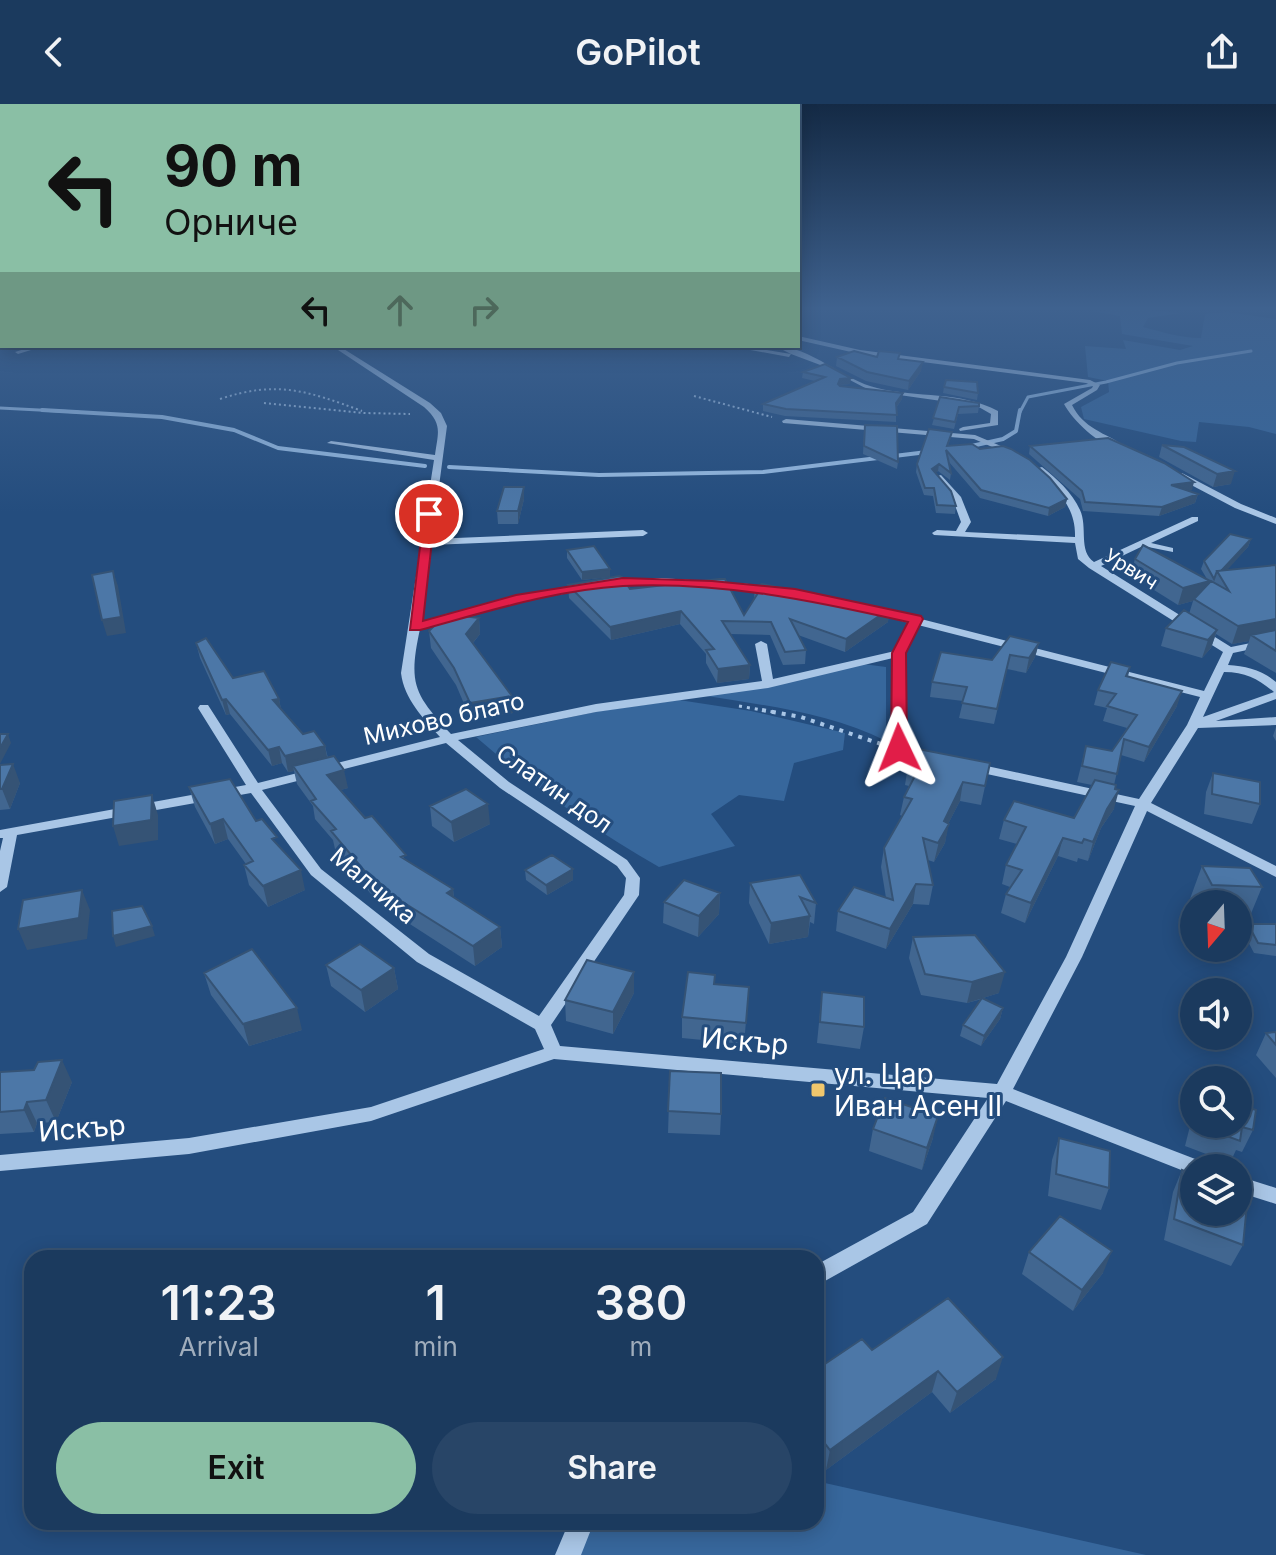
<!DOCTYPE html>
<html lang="en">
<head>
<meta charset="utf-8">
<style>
	body { margin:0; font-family:Inter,sans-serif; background:#284567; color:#f1f3f6; height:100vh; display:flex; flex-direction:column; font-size:30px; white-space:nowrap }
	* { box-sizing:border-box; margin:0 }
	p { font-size:26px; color:#a0adbc }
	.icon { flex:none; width:44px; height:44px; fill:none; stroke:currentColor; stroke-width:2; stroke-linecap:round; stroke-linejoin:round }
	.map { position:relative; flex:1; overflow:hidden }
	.sheet { position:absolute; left:24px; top:1146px; width:800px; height:280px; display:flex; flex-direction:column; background:#1b3a5e; border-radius:24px; box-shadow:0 4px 20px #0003,0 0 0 2px #395473 }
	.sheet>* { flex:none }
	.banner { position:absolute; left:0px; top:0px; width:800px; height:244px; box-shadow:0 4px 20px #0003,0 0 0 2px #395473; background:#8abfa5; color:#111; overflow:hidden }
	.needle { width:52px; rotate:199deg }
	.buttons { position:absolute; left:1180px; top:786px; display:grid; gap:16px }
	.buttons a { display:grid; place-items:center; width:72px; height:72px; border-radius:50%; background:#1b3a5e; box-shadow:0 4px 20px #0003,0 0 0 2px #395473; font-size:40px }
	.pin { position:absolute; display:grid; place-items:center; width:68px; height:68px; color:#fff; margin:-34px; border:4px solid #fff; border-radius:50%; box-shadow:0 2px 8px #0007 }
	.me { position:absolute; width:88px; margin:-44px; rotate:358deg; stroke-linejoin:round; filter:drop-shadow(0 0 6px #0008) }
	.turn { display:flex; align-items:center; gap:28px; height:168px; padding:0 32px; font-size:36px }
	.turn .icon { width:104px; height:104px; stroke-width:2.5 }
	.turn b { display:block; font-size:56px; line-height:68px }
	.lanes { display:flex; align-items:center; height:76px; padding:0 32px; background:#0003; justify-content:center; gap:40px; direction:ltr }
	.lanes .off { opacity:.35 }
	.eta { display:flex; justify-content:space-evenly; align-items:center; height:136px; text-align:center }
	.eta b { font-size:48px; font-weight:600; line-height:56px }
	.primary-button { display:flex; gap:16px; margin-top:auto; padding:16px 32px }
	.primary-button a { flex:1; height:92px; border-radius:48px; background:#8abfa5; color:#111; font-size:32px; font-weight:600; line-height:92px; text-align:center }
	.primary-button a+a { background:#284567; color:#f1f3f6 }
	header { display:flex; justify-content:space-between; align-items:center; height:104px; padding:0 32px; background:#1b3a5e; font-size:36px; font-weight:600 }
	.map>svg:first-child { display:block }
	.green { fill:#37679c }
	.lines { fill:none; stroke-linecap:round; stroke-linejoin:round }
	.stream-far1 { stroke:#9dc1e7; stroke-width:3 }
	.stream { stroke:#9dc1e7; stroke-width:4 }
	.path-far2 { stroke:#a9c6e6; stroke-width:2; stroke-dasharray:2 3; stroke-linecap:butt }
	.path-far1 { stroke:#a9c6e6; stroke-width:3; stroke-dasharray:3 5; stroke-linecap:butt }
	.path { stroke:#a9c6e6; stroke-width:4; stroke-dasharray:4 6; stroke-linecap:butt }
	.minor { fill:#a9c6e6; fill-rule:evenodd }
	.wall { fill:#416690 }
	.shaded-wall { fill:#355375 }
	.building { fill:#4c77a7; stroke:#355375; stroke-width:2 }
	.route { fill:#e11d48; stroke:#92132f; stroke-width:2 }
	.poi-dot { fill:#f0c76d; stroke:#244d7e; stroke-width:3 }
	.labels { text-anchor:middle; stroke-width:6; stroke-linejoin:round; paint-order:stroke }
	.far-street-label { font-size:20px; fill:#fff; stroke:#244d7e }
	.street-label { font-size:24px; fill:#fff; stroke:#244d7e }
	.near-street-label { font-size:28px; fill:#fff; stroke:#244d7e }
	.near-poi-label { font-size:28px; fill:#fff; stroke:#244d7e; text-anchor:start }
</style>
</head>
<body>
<header><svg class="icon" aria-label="back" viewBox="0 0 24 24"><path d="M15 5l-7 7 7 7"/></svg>GoPilot<svg class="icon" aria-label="share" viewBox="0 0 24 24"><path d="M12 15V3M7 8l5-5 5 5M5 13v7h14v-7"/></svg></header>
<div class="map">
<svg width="1276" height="1451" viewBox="0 0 1276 1451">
	<rect width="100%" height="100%" fill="#244d7e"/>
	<path class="green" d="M1136,205L1181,209L1148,214L1143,223C1163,228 1180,234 1201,234L1205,210L1227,208L1276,215V330L1249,323L1199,318L1196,338L1181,337L1084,315L1081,303L1109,288L1108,277L1088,273L1085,242L1126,245L1123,236L1180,246L1193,242L1122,230L1120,212L1092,207Z
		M863,560L886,563V637C830,609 768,602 707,592Z
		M679,596L751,607L845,629L843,646L794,659L784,697L739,691L711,710L735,742L659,763C593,725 534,683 476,633L600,607Z
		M816,1377L1146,1451H575L587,1418H816Z"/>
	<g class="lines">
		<path class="stream-far1" d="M0,304L78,308
			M1020,308L1028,293L1106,278L1177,259L1251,247"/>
		<path class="stream" d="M42,306L162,313L234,326L278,344L425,362
			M967,343L1003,335L1016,327L1020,306
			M449,363L599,371L763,368L927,348"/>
		<path class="path-far2" d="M694,292L772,313
			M220,295C277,276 308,287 362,307
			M264,299L364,309L410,310"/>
		<path class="path-far1" d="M739,602L773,608"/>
		<path class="path" d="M762,606L801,613L881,640"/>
		<path class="minor" d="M2,223V227L0,228V224Z
			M798,232L860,246L1090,276L1100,281L1097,286L1072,301C1083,324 1105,329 1125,342C1105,349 1073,317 1064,300L1092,284L1093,282L1086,279L860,250L798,236Z
			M34,242H44L18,250L15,248Z
			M332,242H339L430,299L441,309L447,322L432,435L643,426L648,429L643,432L431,441L421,518L516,492L586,480L591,483L586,486L517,498L420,525C408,580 414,590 451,630L596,600L762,577L755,540L761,537L767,540L773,575L895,547L909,519L868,508V504L872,503L912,513H920L921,515L1204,587L1223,548L1089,464L1078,455L1075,439L934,431L932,429L937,426L956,427L961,418L952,393L934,373L941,371L961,393L971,418L965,428L1075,433C1076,402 1056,385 1035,365L1042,363C1057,375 1072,388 1080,406C1088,423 1078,447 1094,458L1192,413H1198V417L1151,439L1173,444V448L1143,442L1101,462L1231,543L1276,534V540L1233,549L1228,561C1246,562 1262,566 1276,578V595L1216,617L1276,613V621L1198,624L1151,699L1276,762V773L1147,707L1082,853L1013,985L1203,1058L1206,1064H1194V1071L1006,997L927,1120L816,1182V1161L913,1108L988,994L554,955L371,1017L189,1050L0,1067V1051L189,1034L371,1003L544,945L535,925L417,858L311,771L251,689L17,731L7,783L0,788V747L3,734H0V726L246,681L198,604L200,601H208L258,679L440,633C424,615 404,595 401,569L434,356L327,339L331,337L435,351C438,328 443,320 424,303ZM918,521L1200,593L1187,621L1139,695L973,659L966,663L973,667L1135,702L1066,853L997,980L560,942L551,921L639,791L640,774L627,756L509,678L458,636L596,608L768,584L893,554L891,636L895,647L929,657L934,656L935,653L934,650L905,642L903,636L905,549ZM1224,568C1246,568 1258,575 1274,588L1203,613ZM446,639L500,684L617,762L626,774L624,791L539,912L429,850L321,765L262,686Z
			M775,242C810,242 845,277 877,284C917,294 961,287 998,307V321L960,327L959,325L963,323L990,319L991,310L977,302L871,287L823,262L791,250L789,253L745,245L748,243L791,250Z
			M786,315L975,331L1022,351L1015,353L974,335L783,319L782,317Z
			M1176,369H1182L1241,400L1276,414V420L1235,404L1176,373Z
			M661,474L749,480L806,489L837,497L832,500C758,485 683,477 607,483L602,480L607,477Z
			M1238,1072L1276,1084V1100L1238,1088Z
			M569,1418H594L581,1451H555Z"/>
	</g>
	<path class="wall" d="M837,253H877L899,256L921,267L908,286L866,277L836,262Z
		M825,260L850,280L840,281V282L902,295L896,304V318L785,312L763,307V300L815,277L802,274L803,268Z
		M944,283L978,289L977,296L943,289Z
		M940,293L979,302L978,309L958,310L954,325L932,321Z
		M864,328L898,358L897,365L863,350Z
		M952,328L948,342L980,345L1067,395L1065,403L1048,412L980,394L949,358L951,369L950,376L938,367L935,369L956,402L955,410L936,409L933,392L924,391L916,368L917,360Z
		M1162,341L1184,343L1231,380L1213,383L1159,353Z
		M1030,342L1192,386L1187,387L1198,390L1195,399L1159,412L1083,407L1080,395L1029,350Z
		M524,383V395L518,420H498L497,407Z
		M1251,435L1248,443L1226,466L1276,461V569L1244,550L1249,537L1232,540L1216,530L1211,544L1202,554L1161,542L1166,524L1189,510L1193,497L1178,501L1130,471L1135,455L1207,475L1201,465L1204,457Z
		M567,446L610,473L582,476L567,454Z
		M568,481L630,485L744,511L754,495L755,483L889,505L888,518L845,548L798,531L806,546L805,560L783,561L770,531L730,530L750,561L749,575L717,579L706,559V550L680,520L611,536L569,494Z
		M479,514L480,530L473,539L513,609L471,616L456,581L431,544L429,527Z
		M196,539L233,574L279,595L281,605L303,630L325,642L328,654L348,684L340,686L407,757L453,785L454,793L500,823L502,843L475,862L385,804L384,799L370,789L335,745L333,736L315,715L313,702L297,680L294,667L288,668L282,659L272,662L230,610L226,611L200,554Z
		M1039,539L1035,553L1026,569L1007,565L994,620L959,614L963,597L930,593L932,578Z
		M1130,563L1128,573L1177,602L1144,658L1121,651L1114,681V705L1101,724L1088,757L1078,754L1077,758L1058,752L1025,819L1001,809L1006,790L1010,783L1002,780L1006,761L1017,740L999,735L1004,716L1074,714L1092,681L1077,678L1086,642L1112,647L1127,624L1103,617L1107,604L1094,601L1098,586Z
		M1276,623V637L1273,632Z
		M990,659L981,701L960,697L948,720L945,739L934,758L928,756L933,781L929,801L913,800L886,845L836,827L838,807L886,794L881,763L884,744L902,712L900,711L904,693L909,682L905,681L908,662Z
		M0,661L20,679L10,705L0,706Z
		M1213,669L1260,700L1252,720L1204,710L1206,688Z
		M189,683L256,717L278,742L305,786L268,803L249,781L244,761L246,760L228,735L215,740L195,703Z
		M430,702L490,720L454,738L432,722Z
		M1202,762L1262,783L1245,824L1238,823V800H1194V817L1187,803Z
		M525,766L573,776L547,791L526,776Z
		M750,779L816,799L814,820L810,818L808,833L769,840L749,799Z
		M720,789L719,810L698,833L663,819L664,798Z
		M1248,820H1276V852L1254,849L1244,830Z
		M913,833L999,889L983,894L1003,904L1000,915L981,942L960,932L963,921L982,895L967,899L921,891L909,854Z
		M326,861L394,864L398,885L365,908L331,882Z
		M634,868V889L613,930L566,917L565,896Z
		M204,869L302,926L249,942L211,891Z
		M714,880L749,883L744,940L682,934V913Z
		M822,888L864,923L860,945L817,939Z
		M1276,928V974L1256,951L1266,929Z
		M670,967L721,1010L720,1031L668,1029Z
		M0,968L72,978L56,1018L37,1019L34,1028L0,1030Z
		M1194,1006V1020H1238L1253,1026L1242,1048L1236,1046L1230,1059L1185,1042Z
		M873,1025L933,1034L922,1066L869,1047Z
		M1059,1034L1109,1084L1101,1106L1048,1092L1052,1056Z
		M1182,1066L1243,1141L1231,1162L1164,1136L1173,1088Z
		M1029,1148L1103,1169L1073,1207L1022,1170Z
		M872,1246L996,1275L950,1309L932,1288L826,1366L816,1353V1266Z"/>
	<path class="shaded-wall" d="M923,258L921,267L908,286L909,277Z
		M851,274L850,280L840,281L838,280L840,275Z
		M903,289L902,295L895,305L896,299Z
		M939,360L938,367L931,373L932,365Z
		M1235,367L1231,380L1213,383L1217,370Z
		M1194,378L1192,386L1169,390L1171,381Z
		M524,383V395L518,420V407Z
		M1198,390L1195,399L1159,412L1162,403Z
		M1067,395L1065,403L1048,412L1049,404Z
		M1251,435L1248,443L1221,473L1219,469Z
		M610,465V473L582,476V468Z
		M113,467L118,482L126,529L107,532L102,516Z
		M1210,477L1193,497L1178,501L1183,484Z
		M889,505L888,518L845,548L846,535Z
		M681,507L680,520L611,536L610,523Z
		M479,514L480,530L467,546L466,530Z
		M1276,515V532L1251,531L1249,537L1232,540L1238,522Z
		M1217,526L1211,544L1202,554L1208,536Z
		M1039,539L1035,553L1026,569L1029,554Z
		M750,561L749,575L717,579L718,565Z
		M1182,587L1177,602L1144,658L1149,643Z
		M512,592L513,609L471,616L470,599Z
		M226,595L230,610L226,611L222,596Z
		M279,595L282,610L273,596Z
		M8,630L11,639L0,660V644Z
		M325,642L328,658L293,662L294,667L288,668L285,652Z
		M279,643L282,659L272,662L268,646Z
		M13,660L20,679L10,705L2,685Z
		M344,666L348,684L330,689L327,671Z
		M963,678L960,697L946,724L949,720L945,739L934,758L944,717Z
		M1119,686L1114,705L1101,724L1088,757L1093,738L1107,705Z
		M152,691L158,711V736L119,742L113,722Z
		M488,700L490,720L454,738L451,718Z
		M223,715L228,735L215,740L210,720Z
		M1063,734L1058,752L1025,819L1031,799Z
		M573,765V776L547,791L546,781Z
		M301,766L305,786L268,803L263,782Z
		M916,780L913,800L886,845L890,825Z
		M453,785L455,804L447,789Z
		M82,786L90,806L87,835L27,846L18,825Z
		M720,789L719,810L698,833L699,812Z
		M810,812L808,833L769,840L771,819Z
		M152,822L155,832L116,843L113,832Z
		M500,823L502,843L475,862L473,842Z
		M394,864L398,885L365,908L361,886Z
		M634,868V889L613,930V908Z
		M1005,868L999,889L967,899L972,878Z
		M297,904L302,926L249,942L243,920Z
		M1003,904L1000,915L981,942L984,932Z
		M62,956L72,978L56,1018L46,996Z
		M27,998L37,1019L34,1028L24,1006Z
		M938,1012L933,1034L922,1066L927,1044Z
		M1112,1147L1103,1169L1073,1207L1082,1186Z
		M1003,1253L996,1275L950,1309L957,1288Z
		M938,1267L932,1288L826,1366L830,1346Z"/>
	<path class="building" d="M854,247L877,253L879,247L900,249L898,255L923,258L909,277L867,268L837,253Z
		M825,260L851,274L840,275L838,280L840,282L903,289L896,299L897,311L786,305L763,300L825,273L803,268Z
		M946,276L977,278L978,289L944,283Z
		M940,293L979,299V302L959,303L955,318L933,314Z
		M865,321L897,322L898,358L864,342Z
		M929,325L952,328L947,342L972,340L980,345L1003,342L1011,345L1030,356L1050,374L1067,395L1049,404L981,386L946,346L951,369L939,360L932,365L951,387L956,402L937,401L934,384H925L917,360Z
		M1108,334L1164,359L1194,378L1171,381L1198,390L1162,403L1085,398L1082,387L1030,342Z
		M1162,341L1184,343L1235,367L1217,370Z
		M504,383H524L518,407H497Z
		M1230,430L1251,435L1221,467H1217L1214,475L1204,457Z
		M1143,441L1210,477L1183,484L1135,455Z
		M594,442L610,465L582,468L567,446Z
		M1276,461V515L1238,522L1194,495L1211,477L1229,487L1217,467Z
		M113,467L121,513L102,516L92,471Z
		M619,472L622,473L630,485L719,475H725L744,511L758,489L755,483L762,480L792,486L790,489L889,505L846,535L790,515L806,546L785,548L771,518L722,517L750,561L718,565L706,546L714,545L681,507L610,523L568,481Z
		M1184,506L1217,526L1208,536L1166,524Z
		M446,510L479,514L466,530L512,592L470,599L454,564L429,527Z
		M1276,526V547L1251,531Z
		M1010,532L1039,539L1029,554L1010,551L997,605L962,599L967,583L932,578L941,548L992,556Z
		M206,534L233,574L264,567L279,595L273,596L303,630L314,627L325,642L285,652L279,643L268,646L226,595L222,596L196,539Z
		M1111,558L1130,563L1126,572L1182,587L1149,643L1124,635L1117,670L1082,662L1086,642L1112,647L1137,611L1107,602L1116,590L1098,586Z
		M0,630H8L0,644Z
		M913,644L990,659L985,682L963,678L944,717L949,720L938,739L923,734L933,781L916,780L890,825L838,807L854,783L893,796L884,744L912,695L904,693L919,664L908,662Z
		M334,652L344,666L327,671L365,714L372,712L406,751L401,753L453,785L447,789L500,823L473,842L382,785L385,783L367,770L331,727L336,725L311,697L316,695L293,662Z
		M13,660L2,685H0V661Z
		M1213,669L1260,678V700L1212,690Z
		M230,675L256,717L262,715L277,733L272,735L301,766L263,782L244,761L253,757L223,715L210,720L189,683Z
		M1095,676L1116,681L1115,685L1119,686L1107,705L1093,738L1084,735L1082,739L1063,734L1031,799L1006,790L1022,766L1006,761L1026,723L1004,716L1014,697L1074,714Z
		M466,685L488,700L451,718L430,702Z
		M152,691L151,716L113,722L114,697Z
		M552,751L573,765L546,781L525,766Z
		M1202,762L1250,764L1262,783L1212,781Z
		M800,771L816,799L800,793L810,812L771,819L750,779Z
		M684,776L720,789L699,812L664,798Z
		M82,786L79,814L18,825L23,796Z
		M142,802L152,822L113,832L112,807Z
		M1248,820H1276V841L1258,839Z
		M975,831L1005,868L972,878L925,870L913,833Z
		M360,840L394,864L361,886L326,861Z
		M252,845L297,904L243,920L204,869Z
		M587,856L634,868L613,908L565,896Z
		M688,868L715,871L714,880L749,883L746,919L682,913Z
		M822,888L864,893V923L820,918Z
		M982,894L1003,904L984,932L963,921Z
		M1276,928V941L1266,929Z
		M62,956L46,996L27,998L24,1006L0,1008V968L34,966L38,958Z
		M670,967L721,969V1010L668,1007Z
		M885,994L938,1012L927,1044L873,1025Z
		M1238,1000L1256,1006L1253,1026L1242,1023L1240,1037L1194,1020H1238Z
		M1059,1034L1110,1047L1109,1084L1056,1070Z
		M1182,1066L1194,1071V1108H1238V1086L1248,1090L1243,1141L1174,1115Z
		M1060,1112L1112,1147L1082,1186L1029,1148Z
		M948,1194L1003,1253L957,1288L938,1267L830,1346L816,1328V1266L862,1235L872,1246Z"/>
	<linearGradient id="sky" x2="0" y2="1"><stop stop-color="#142a45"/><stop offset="0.5" stop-color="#3f628f"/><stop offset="1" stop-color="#3f628f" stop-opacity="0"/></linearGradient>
	<rect width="1276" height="408" fill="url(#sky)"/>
	<path class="route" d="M429,407L435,410L423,517L516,491L623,474L712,477L795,485L921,512L923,515L906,549L907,644L899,649L891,644L892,549L908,518C815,497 719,477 623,482C554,486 486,508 420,526H410L424,410Z"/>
	<rect class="poi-dot" x="810" y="978" width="16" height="16" rx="4"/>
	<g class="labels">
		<g class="far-street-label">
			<text transform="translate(1131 465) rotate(32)" y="7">Урвич</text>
		</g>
		<g class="street-label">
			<text transform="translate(444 615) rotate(-13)" y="8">Михово блато</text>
			<text transform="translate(554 685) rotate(35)" y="8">Слатин дол</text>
			<text transform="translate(373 782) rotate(40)" y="8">Малчика</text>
		</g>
		<g class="near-street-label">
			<text transform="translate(745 937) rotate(5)" y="10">Искър</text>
			<text transform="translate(82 1024) rotate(-5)" y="10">Искър</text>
		</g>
		<g class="near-poi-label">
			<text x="834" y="980">ул. Цар<tspan x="834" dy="32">Иван Асен ІІ</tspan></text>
		</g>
	</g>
</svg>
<div class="buttons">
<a><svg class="needle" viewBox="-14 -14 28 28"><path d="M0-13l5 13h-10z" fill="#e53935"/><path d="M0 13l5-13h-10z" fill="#a0adbc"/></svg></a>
<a><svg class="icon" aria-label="sound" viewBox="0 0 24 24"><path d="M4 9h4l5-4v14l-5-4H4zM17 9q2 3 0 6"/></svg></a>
<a><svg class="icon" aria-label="search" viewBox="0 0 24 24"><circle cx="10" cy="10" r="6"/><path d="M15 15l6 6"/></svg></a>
<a><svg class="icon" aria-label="layers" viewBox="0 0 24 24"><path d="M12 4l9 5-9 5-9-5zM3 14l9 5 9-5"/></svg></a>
</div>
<div class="pin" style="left:429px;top:410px;background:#d93025"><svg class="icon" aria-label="arrive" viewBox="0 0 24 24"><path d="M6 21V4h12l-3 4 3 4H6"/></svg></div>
<svg class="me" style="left:899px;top:644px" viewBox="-20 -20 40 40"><path d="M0-17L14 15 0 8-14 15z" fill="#e11d48" stroke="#fff" stroke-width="4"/></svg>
<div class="banner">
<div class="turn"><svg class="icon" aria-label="left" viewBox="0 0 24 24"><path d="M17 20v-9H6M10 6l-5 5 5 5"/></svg><div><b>90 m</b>Орниче</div></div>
<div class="lanes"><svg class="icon" aria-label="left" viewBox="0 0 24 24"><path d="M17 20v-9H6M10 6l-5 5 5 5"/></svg><svg class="icon off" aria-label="ahead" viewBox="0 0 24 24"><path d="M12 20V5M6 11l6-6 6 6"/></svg><svg class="icon off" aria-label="right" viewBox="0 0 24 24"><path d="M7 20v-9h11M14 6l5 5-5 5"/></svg></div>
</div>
<section class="sheet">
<div class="eta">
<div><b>11:23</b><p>Arrival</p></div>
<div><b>1</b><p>min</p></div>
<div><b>380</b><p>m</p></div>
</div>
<div class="primary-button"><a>Exit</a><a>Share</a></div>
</section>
</div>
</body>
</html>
